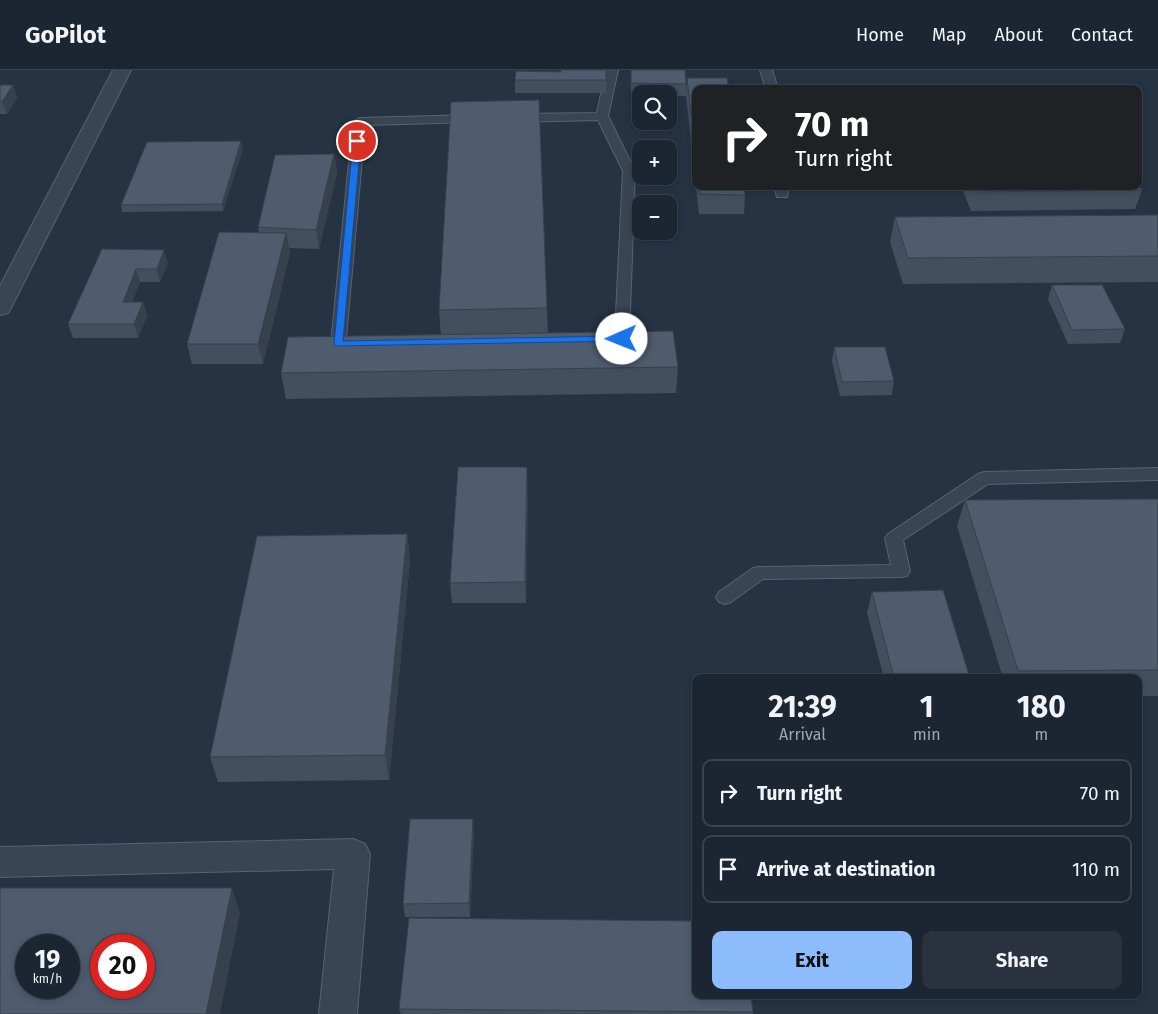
<!DOCTYPE html>
<html lang="en">
<head>
<meta charset="utf-8">
<style>
	body { margin:0; font-family:"Fira Sans",sans-serif; background:#29323e; color:#f1f3f6; height:100vh; display:flex; flex-direction:column; font-size:19px; white-space:nowrap }
	* { box-sizing:border-box; margin:0 }
	p { font-size:16px; color:#a0a5ac }
	.icon { flex:none; width:28px; height:28px; fill:none; stroke:currentColor; stroke-width:2; stroke-linecap:round; stroke-linejoin:round }
	.map { position:relative; flex:1; overflow:hidden }
	.side { position:absolute; left:692px; top:604px; width:450px; height:325px; display:flex; flex-direction:column; background:#1c2632; border-radius:10px; box-shadow:0 2px 8px #0003,0 0 0 1px #3a434d }
	.side>* { flex:none }
	.hud { position:absolute; left:692px; top:15px; width:450px; height:105px; border-radius:10px; box-shadow:0 2px 8px #0003,0 0 0 1px #3a434d; background:#202124; color:#fff; overflow:hidden }
	.tools { position:absolute; left:632px; top:15px; display:grid; gap:10px }
	.tools a { display:grid; place-items:center; width:45px; height:45px; border-radius:10px; background:#1c2632; box-shadow:0 2px 8px #0003,0 0 0 1px #3a434d; font-size:25px }
	.speed { position:absolute; left:15px; top:864px; display:flex; gap:10px; font-size:25px; font-weight:700; text-align:center }
	.speed>* { display:grid; place-content:center; width:65px; height:65px; border-radius:50%; background:#1c2632; box-shadow:0 2px 8px #0003,0 0 0 1px #3a434d; line-height:1 }
	.speed small { font-size:12px; font-weight:400 }
	.speed .limit { border:8px solid #d22; background:#fff; color:#111 }
	.pin { position:absolute; display:grid; place-items:center; width:42px; height:42px; color:#fff; margin:-21px; border:2px solid #fff; border-radius:50%; box-shadow:0 1px 5px #0007 }
	.me { position:absolute; width:55px; margin:-28px; rotate:269deg; stroke-linejoin:round; filter:drop-shadow(0 0 4px #0008) }
	.turn { display:flex; align-items:center; gap:18px; height:105px; padding:0 20px; font-size:22px }
	.turn .icon { width:65px; height:65px; stroke-width:2.5 }
	.turn b { display:block; font-size:35px; line-height:42px }
	.eta { display:flex; justify-content:space-evenly; align-items:center; height:85px; text-align:center }
	.eta b { font-size:30px; font-weight:700; line-height:35px }
	.button { display:flex; gap:10px; margin-top:auto; padding:10px 20px }
	.button a { flex:1; height:58px; border-radius:10px; background:#8cbcfc; color:#111; font-size:20px; font-weight:700; line-height:58px; text-align:center }
	.button a+a { background:#29323e; color:#f1f3f6 }
	ul { padding:0; list-style:none }
	li { display:flex; align-items:center; gap:15px; height:68px; margin:0 10px 8px; padding:0 10px; border:2px solid #3a434d; border-radius:10px }
	li div { flex:1 }
	li b { display:block; font-size:19px }
	li em { font-style:normal }
	header { display:flex; align-items:center; gap:30px; box-sizing:border-box; height:70px; padding:0 25px; background:#1c2632; border-bottom:1px solid #3a434d }
	header strong { font-size:24px }
	nav { display:flex; gap:28px; margin-inline-start:auto; font-size:18px }
	.map>svg:first-child { display:block }
	.lines { fill:none; stroke-linecap:round; stroke-linejoin:round }
	.lane-casing { stroke:#586370; stroke-width:2 }
	.street-casing { stroke:#586370; stroke-width:2 }
	.lane { fill:#3a4553; fill-rule:evenodd }
	.street { fill:#3a4553; fill-rule:evenodd }
	.wall { fill:#434f5f }
	.shaded-wall { fill:#37404d }
	.building { fill:#4e5c6e; stroke:#37404d; fill-rule:evenodd }
	.route { fill:#1a73e8; stroke:#114b97 }
</style>
</head>
<body>
<header>
<strong>GoPilot</strong>
<nav><a>Home</a><a>Map</a><a>About</a><a>Contact</a></nav>
</header>
<div class="map">
<svg width="1158" height="944" viewBox="0 0 1158 944">
	<rect width="100%" height="100%" fill="#253343"/>
	<g class="lines">
		<g class="lane-casing">
			<path id="lane" d="M606,0H618L608,46L635,101L629,269L627,272C619,274 609,274 601,272L599,269L601,266L615,265L623,101L598,50L517,52L511,48L517,44L597,43Z
				M760,0H772L778,19H766Z
				M473,45L477,46L479,49L477,52L365,55L346,269L358,271L360,274L358,277H333L331,274L353,52L359,48Z
				M774,116H787L788,124L787,127H777Z
				M1158,398V410L988,414L903,470L910,501L907,506L901,507L763,509L731,532L725,534L719,532L716,527L719,522L753,498L759,497L891,495L885,468L888,464L978,404L984,402Z"/>
		</g>
		<g class="street-casing">
			<path id="street" d="M113,0H131L11,238L8,243L0,245V216Z
				M353,769L365,774L370,784L357,944H319L334,799L0,807V777Z"/>
		</g>
		<use href="#lane" class="lane"/>
		<use href="#street" class="street"/>
	</g>
	<path class="wall" d="M606,0V23H515V10L561,2Z
		M631,0L686,14V25L687,8L696,19V116H744L745,125L744,144H699L686,26H669V24H641V26H631Z
		M0,15H13L17,28L7,44H0Z
		M243,78L223,141L122,142L121,135Z
		M334,84L337,103L319,179L289,178L290,183L263,294H192L187,274L259,163L258,157Z
		M961,116H1139L1142,120L1135,139L971,141Z
		M1158,145V212L903,214L890,172L895,147Z
		M102,179L168,193L160,212H140L132,232H143L147,246L138,268H73L68,254Z
		M1052,215L1125,259L1120,273L1068,274L1048,229Z
		M547,238L548,263L678,297L676,323L286,329L281,303L441,265L439,240Z
		M834,277L894,311L892,325L840,326L832,291Z
		M528,417L526,533H452L450,513Z
		M1158,429V626H1139V608H1003L957,456L965,430Z
		M407,464L410,491L389,710L218,712L210,687Z
		M872,522L970,608H884L867,543Z
		M474,762L470,847H405L403,834Z
		M399,939L753,942V944H401Z"/>
	<path class="shaded-wall" d="M13,15L17,28L7,44L2,32Z
		M241,71L243,78L223,141L222,134Z
		M334,84L337,103L319,179L316,160Z
		M286,163L290,183L263,294L258,274Z
		M164,180L168,193L160,212L157,199Z
		M136,199L140,212L127,246L123,232Z
		M143,232L147,246L138,268L134,254Z
		M527,397L528,417L526,533L525,512Z
		M407,464L410,491L389,710L385,685Z
		M473,749L474,762L470,847L469,833Z
		M232,818L240,843L220,944H206Z"/>
	<path class="building" d="M561,0H606V10H515L516,1L561,2Z
		M631,0H685L686,14L631,13Z
		M687,8H727L729,19H696V90Z
		M0,15H13L2,32H0Z
		M1106,17L1107,19H1033L1032,18Z
		M539,30L547,238L439,240L451,32Z
		M241,71L222,134L121,135L147,72Z
		M334,84L316,160L258,157L275,85Z
		M1139,115L1142,120L976,122L974,116H1139Z
		M699,116H744L745,125L700,124Z
		M1158,145V186L908,188L895,147Z
		M219,162L286,163L258,274H187Z
		M102,179L164,180L157,199H136L123,232H143L134,254H68Z
		M1052,215H1102L1125,259L1072,260Z
		M673,261L678,297L281,303L288,267Z
		M834,277H885L894,311L842,312Z
		M458,397H527L525,512L450,513Z
		M1158,429V600L1018,601L965,430Z
		M407,464L385,685L210,687L257,466Z
		M943,520L970,608H894L872,522Z
		M410,749H473L469,833L403,834Z
		M0,818H232L206,944H0ZM26,875H69V918H26ZM101,875H144V918H101Z
		M409,848L696,851V925H751L753,942L399,939Z"/>
	<path class="route" d="M357,68L361,71L343,271L622,266L627,269L625,271L335,276L334,274L353,71Z"/>
</svg>
<div class="tools">
<a><svg class="icon" aria-label="search" viewBox="0 0 24 24"><circle cx="10" cy="10" r="6"/><path d="M15 15l6 6"/></svg></a>
<a>+</a>
<a>−</a>
</div>
<div class="speed"><div>19<small>km/h</small></div><div class="limit">20</div></div>
<div class="pin" style="left:357px;top:71px;background:#d93025"><svg class="icon" aria-label="arrive" viewBox="0 0 24 24"><path d="M6 21V4h12l-3 4 3 4H6"/></svg></div>
<svg class="me" style="left:622px;top:269px" viewBox="-20 -20 40 40"><circle r="19" fill="#fff"/><path d="M0-13L10 11 0 6-10 11z" fill="#1a73e8"/></svg>
<div class="hud">
<div class="turn"><svg class="icon" aria-label="right" viewBox="0 0 24 24"><path d="M7 20v-9h11M14 6l5 5-5 5"/></svg><div><b>70 m</b>Turn right</div></div>
</div>
<section class="side">
<div class="eta">
<div><b>21:39</b><p>Arrival</p></div>
<div><b>1</b><p>min</p></div>
<div><b>180</b><p>m</p></div>
</div>
<ul>
<li><svg class="icon" aria-label="right" viewBox="0 0 24 24"><path d="M7 20v-9h11M14 6l5 5-5 5"/></svg><div><b>Turn right</b></div><em>70 m</em></li>
<li><svg class="icon" aria-label="arrive" viewBox="0 0 24 24"><path d="M6 21V4h12l-3 4 3 4H6"/></svg><div><b>Arrive at destination</b></div><em>110 m</em></li>
</ul>
<div class="button"><a>Exit</a><a>Share</a></div>
</section>
</div>
</body>
</html>
